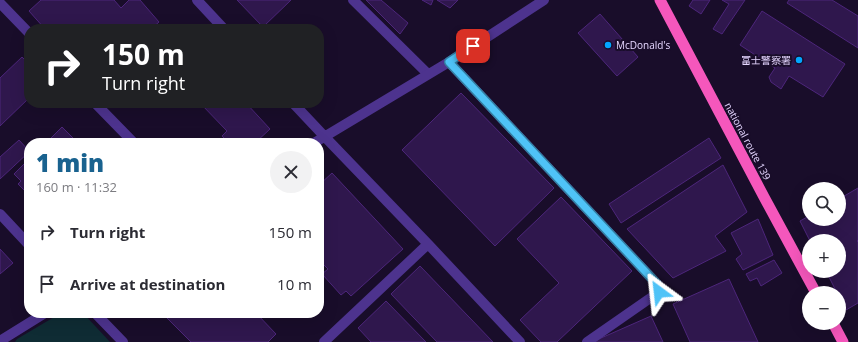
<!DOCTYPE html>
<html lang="en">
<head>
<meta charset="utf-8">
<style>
	body { margin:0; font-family:"Open Sans","Noto Sans JP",sans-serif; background:#f2f2f3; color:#2b2b33; height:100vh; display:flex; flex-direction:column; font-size:15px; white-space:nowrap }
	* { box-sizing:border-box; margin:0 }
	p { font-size:13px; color:#7c7c81 }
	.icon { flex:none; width:22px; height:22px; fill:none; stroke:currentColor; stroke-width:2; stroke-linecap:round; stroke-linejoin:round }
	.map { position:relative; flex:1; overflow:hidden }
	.drawer { position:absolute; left:24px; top:138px; width:300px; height:180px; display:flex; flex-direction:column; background:#fff; border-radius:16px; box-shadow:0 4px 16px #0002 }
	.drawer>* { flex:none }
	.hud { position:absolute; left:24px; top:24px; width:300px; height:84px; border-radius:16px; box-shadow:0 4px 16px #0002; background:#202124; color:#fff; overflow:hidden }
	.controls { position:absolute; left:802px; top:182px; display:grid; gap:8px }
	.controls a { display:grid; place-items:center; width:44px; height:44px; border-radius:50%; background:#fff; box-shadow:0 4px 16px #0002; font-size:20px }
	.pin { position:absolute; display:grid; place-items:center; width:34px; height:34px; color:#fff; margin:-17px; border-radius:8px; box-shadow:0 2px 6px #0006 }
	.me { position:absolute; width:44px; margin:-22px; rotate:330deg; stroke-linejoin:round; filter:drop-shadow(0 0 3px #0008) }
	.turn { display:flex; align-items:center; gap:14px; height:84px; padding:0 12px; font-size:18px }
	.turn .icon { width:52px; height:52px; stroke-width:2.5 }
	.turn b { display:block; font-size:28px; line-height:34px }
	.round { display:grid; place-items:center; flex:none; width:42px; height:42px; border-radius:21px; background:#f2f2f3 }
	.headline { display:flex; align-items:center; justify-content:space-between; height:68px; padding:0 12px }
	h1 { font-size:24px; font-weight:800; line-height:30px; color:#19628f }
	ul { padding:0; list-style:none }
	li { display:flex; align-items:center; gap:12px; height:52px; padding:0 12px }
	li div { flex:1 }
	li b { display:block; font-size:15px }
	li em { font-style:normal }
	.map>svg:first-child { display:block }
	.green { fill:#0f2c34 }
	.building { fill:#2f174d; stroke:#4d267b }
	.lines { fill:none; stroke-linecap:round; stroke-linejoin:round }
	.minor { stroke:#4d338e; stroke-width:10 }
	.tertiary { stroke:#4d338e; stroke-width:10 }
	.trunk { stroke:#f557bc; stroke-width:11 }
	.route-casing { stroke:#337fa1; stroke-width:10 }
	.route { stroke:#4fc3f7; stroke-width:7 }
	.poi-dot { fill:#02a6ff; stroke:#190d2a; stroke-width:1.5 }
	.labels { text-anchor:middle; stroke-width:4; stroke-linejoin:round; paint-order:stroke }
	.poi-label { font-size:10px; fill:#e5d6ff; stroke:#190d2a; text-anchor:start }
	.street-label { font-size:10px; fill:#e5d6ff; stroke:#190d2a }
</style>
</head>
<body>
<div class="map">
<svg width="858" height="342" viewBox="0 0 858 342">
	<rect width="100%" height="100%" fill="#190d2a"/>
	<path class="green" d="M61,313H83L110,342H15L17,339Z"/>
	<path class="building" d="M41,0H114L121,8L129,0H140L159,22L151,29H67L66,28L65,29H45L29,11Z
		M237,0H291L263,27Z
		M366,0H381L408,23L400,34Z
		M422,0H433L431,5Z
		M437,0H458L450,8Z
		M693,0H710L701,14L689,6Z
		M722,0H745L722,34L713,29L729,4Z
		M789,0H832L858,16V48L787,3Z
		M762,11L845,64L823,97L789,76L781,89L771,82L769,77L775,68L740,45Z
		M600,14L638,57L617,76L578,33Z
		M22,57L29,64V98L0,126V78Z
		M461,93L554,188L495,246L402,150Z
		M200,103H246L270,129L255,143H229L222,136L227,131Z
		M62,127L78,143H46Z
		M709,138L721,158L621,223L609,204Z
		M19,140L29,151V152L0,179V157Z
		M29,159V195L18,184L21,181L14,174Z
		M723,165L747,212L715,236L726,251L673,278L627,229Z
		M332,173L403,249L351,296L346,291L341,295L322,274L328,269L319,260V185Z
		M858,188V240L857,241L858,242V303L846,310L839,296V293H837L826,271H839V241H810L800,221L809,216V219H839V199Z
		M561,197L632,271L557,342H541L520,320L559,283L517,239Z
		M758,219L773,255L743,270L736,259L742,254L731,233Z
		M0,249L13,263L0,274Z
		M774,260L782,273L761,286L757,278L750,281L746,274Z
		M420,266L493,342H437L391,294Z
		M729,279L758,342H690L673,304Z
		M386,301L426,342H371L358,328Z
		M162,313H256L276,334L268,342H191Z
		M651,316L663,342H592Z"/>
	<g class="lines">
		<path class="minor" d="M353,0L428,74
			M0,3L29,33
			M95,103L134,143"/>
		<path class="tertiary" d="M197,0L224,29
			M449,62L657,284L659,292L587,342
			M293,103L325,137L428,244L520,342
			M314,143L449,62L544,0
			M0,214L29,245
			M95,313L123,342
			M0,341L45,313
			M324,342L428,244"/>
		<path class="trunk" d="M660,0L764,197L816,293
			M833,323L843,342"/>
	</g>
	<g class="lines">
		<g class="route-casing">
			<path id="route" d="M473,46L449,62L657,284L659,292"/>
		</g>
		<use href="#route" class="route"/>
	</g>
	<g class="poi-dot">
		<circle cx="608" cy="45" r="4"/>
		<circle cx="799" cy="60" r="4"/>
	</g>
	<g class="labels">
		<g class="poi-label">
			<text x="616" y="49">McDonald's</text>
			<text x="791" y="64" text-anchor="end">富士警察署</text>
		</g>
		<g class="street-label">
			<text transform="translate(748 141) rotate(62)" y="4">national route 139</text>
		</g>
	</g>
</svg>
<div class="controls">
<a><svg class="icon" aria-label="search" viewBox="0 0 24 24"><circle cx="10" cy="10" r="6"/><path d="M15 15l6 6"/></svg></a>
<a>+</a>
<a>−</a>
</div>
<div class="pin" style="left:473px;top:46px;background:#d93025"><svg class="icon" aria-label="arrive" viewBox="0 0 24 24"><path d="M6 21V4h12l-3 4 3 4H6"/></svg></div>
<svg class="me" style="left:659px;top:292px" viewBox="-20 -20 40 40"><path d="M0-17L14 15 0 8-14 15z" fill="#4fc3f7" stroke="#fff" stroke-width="4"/></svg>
<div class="hud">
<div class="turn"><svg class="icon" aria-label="right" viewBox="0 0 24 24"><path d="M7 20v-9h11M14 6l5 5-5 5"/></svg><div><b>150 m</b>Turn right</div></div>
</div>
<section class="drawer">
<div class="headline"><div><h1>1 min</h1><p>160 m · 11:32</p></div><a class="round"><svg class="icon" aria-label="close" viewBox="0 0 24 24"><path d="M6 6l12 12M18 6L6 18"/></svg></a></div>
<ul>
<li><svg class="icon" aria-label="right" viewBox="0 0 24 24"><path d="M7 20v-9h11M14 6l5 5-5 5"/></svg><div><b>Turn right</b></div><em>150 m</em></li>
<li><svg class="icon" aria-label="arrive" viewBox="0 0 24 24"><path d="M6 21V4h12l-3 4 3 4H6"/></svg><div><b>Arrive at destination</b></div><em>10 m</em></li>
</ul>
</section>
</div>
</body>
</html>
